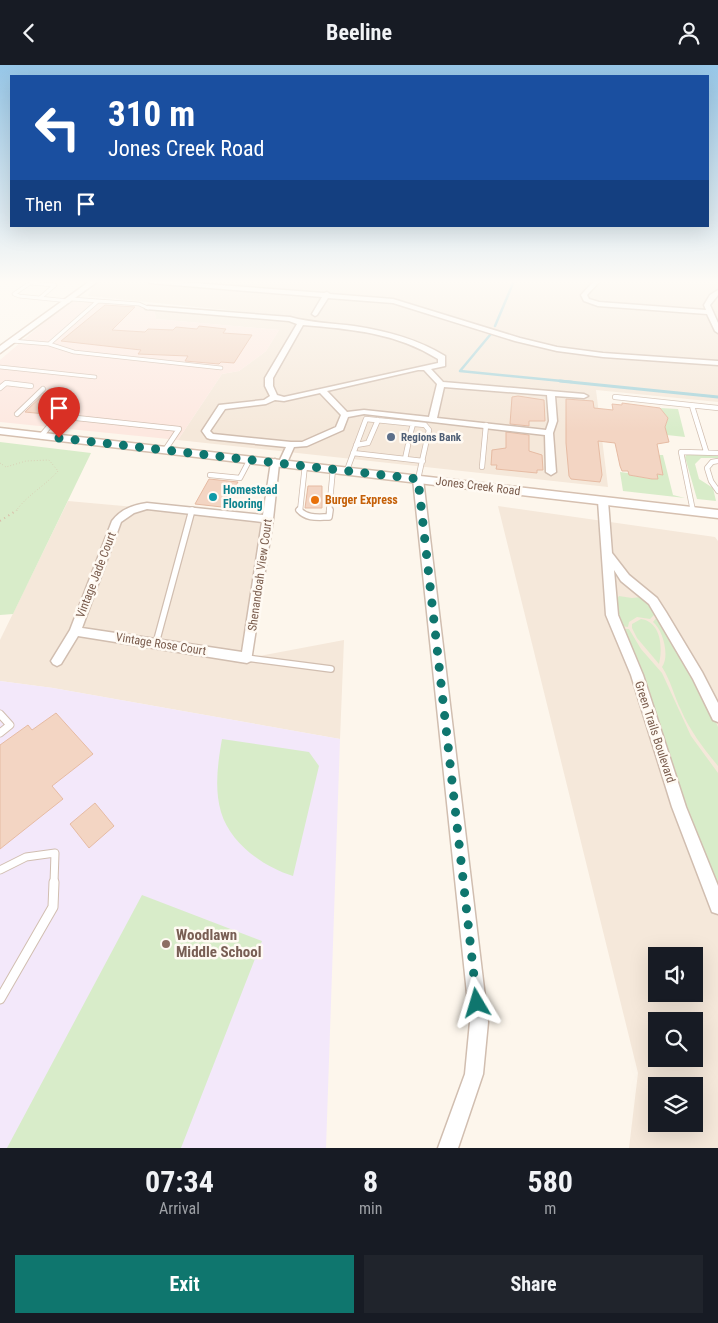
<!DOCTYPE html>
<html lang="en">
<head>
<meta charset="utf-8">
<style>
	body { margin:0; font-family:"Roboto Condensed",sans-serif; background:#20242c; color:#f1f3f6; height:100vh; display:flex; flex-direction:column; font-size:19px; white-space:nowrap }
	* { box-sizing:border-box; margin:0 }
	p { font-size:16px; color:#9ea1a6 }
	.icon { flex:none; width:28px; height:28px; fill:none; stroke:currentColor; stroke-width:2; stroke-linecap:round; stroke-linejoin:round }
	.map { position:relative; height:1083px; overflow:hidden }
	.drawer { display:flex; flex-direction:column; background:#171b24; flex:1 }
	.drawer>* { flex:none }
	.banner { position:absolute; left:10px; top:10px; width:699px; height:152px; border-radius:0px; box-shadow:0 5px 20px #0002; background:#1a4fa0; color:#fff; overflow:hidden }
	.controls { position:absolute; left:648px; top:882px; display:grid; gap:10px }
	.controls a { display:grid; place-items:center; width:55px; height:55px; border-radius:0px; background:#171b24; box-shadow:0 5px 20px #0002; font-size:25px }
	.pin { position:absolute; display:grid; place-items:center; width:42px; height:42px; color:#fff; margin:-51px -21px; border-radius:50% 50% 50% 0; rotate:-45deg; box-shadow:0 0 5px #0007 }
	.pin .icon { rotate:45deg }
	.me { position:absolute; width:55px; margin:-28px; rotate:353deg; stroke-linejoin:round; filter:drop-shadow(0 0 4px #0008) }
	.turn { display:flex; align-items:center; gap:18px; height:105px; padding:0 15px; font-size:22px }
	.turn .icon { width:65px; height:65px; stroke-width:2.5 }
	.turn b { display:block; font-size:35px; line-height:42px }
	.then { display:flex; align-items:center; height:48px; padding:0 15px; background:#0003; gap:10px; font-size:19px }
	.eta { display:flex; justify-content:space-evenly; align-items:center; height:85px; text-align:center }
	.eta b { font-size:30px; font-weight:700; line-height:35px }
	.button { display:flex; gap:10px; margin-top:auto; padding:10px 15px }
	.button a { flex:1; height:58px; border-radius:0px; background:#0f766e; color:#fff; font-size:20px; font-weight:700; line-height:58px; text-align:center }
	.button a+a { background:#20242c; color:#f1f3f6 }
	header { display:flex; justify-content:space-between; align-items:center; height:65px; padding:0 15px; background:#171b24; font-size:22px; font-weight:700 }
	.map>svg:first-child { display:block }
	.residential { fill:#f5e8da; fill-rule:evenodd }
	.commercial { fill:#fde8e0 }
	.education { fill:#f3e8fa }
	.green { fill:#d8ecc9 }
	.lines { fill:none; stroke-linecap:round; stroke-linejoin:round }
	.stream-far1 { stroke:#a5d3da; stroke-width:2.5 }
	.stream { stroke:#a5d3da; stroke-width:3 }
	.building { fill:#f3d5c3; stroke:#e6bba3 }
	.service-far4-casing { stroke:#d1beb0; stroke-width:4.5 }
	.service-far3-casing { stroke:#d1beb0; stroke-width:6 }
	.service-far2-casing { stroke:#d1beb0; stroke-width:8 }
	.service-far1-casing { stroke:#d1beb0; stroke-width:9 }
	.service-casing { stroke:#d1beb0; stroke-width:11 }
	.minor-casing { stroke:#d1beb0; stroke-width:3 }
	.secondary-casing { stroke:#d6c0b0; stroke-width:3 }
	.path-far1 { stroke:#d9b8a5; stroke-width:1; stroke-dasharray:0.5 2.5; stroke-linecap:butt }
	.path { stroke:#d9b8a5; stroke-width:2; stroke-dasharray:1 4; stroke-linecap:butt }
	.service-far4 { stroke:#fff; stroke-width:3 }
	.service-far3 { stroke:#fff; stroke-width:4.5 }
	.service-far2 { stroke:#fff; stroke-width:5.5 }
	.service-far1 { stroke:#fff; stroke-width:7 }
	.service { stroke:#fff; stroke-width:9 }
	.minor { fill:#fff; fill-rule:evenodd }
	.secondary { fill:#fff; fill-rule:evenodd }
	.route { stroke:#0f766e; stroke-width:9; stroke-dasharray:0 16.2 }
	.service-dot { fill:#5c6f8a; stroke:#fffaf3; stroke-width:2 }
	.culture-dot { fill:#0f9aa8; stroke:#fffaf3; stroke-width:2 }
	.food-dot { fill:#e8710a; stroke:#fffaf3; stroke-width:2 }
	.education-dot { fill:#8d6e63; stroke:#fffaf3; stroke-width:2 }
	.labels { text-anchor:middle; stroke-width:5; stroke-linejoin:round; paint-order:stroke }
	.far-service-label { font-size:11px; font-weight:bold; fill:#4e5e75; stroke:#fffaf3; text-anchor:start }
	.street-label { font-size:12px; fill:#7a5c4d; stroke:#fffaf3 }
	.culture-label { font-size:12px; font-weight:bold; fill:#0d838f; stroke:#fffaf3; text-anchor:start }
	.food-label { font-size:12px; font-weight:bold; fill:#c56008; stroke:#fffaf3; text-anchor:start }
	.near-education-label { font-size:15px; font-weight:bold; fill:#785e54; stroke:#fffaf3; text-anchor:start }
</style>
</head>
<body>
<header><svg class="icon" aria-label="back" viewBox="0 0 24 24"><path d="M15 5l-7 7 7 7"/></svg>Beeline<svg class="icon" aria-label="person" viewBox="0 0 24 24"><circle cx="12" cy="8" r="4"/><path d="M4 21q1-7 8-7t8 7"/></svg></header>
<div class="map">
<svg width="718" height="1083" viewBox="0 0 718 1083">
	<rect width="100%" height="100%" fill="#fdf6ec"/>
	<path class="residential" d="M96,216H718V337L596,325L608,422L178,375L222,309L239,306L266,286L279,265L156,254L153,240L275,250L88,231Z
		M68,436L268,454L248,593L344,575L340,674L53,623L0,616V575Z
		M498,441L715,472L718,476V1083H629L638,1008ZM656,891H694V929H656ZM656,956H694V994H656ZM656,1021H694V1059H656Z"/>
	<path class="commercial" d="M69,236L153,240L156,254L279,265L266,286L239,306L222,309L178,375L0,357V295Z"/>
	<path class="education" d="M0,616L53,623L340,674L326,1083H0Z"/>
	<path class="green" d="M660,343L678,344L685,372L667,370L663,363H665L668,353Z
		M0,377L91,388L13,549L0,550Z
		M694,388L718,390V393H701L695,399L699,414L713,423L716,436L697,434L685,392L687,389Z
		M658,390H663L673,430L685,433L623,426L620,407L628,408L629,410L651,414L657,409L662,410Z
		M619,531L632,533L641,532L647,535L656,548L650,554L637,552L629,557L628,562L621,561L616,535Z
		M657,552L700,622L718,662V701C704,684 690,666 681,645C674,631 671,616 662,602C670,591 663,565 653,557Z
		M641,554C661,557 663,582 659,599L637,573L632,563V559Z
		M625,564H629L641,584L662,608L691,671L718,708V825L687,747L622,566Z
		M222,674L309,687L319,701L293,811C263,802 230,778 221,747C214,723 218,697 222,674Z
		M142,830L262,876L181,1083H7Z"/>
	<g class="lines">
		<path class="stream-far1" d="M495,261L514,216
			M490,270L460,306L572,317"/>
		<path class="stream" d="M560,316L718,332"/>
	</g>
	<path class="building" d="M105,240L135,242L112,265L145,267L148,264L173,265L176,262L197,264L199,261L226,264L223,268L252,270L234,298L221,297L219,299L185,296L188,291L138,289L141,285L61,276Z
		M49,324L68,326L45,349L25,347Z
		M518,331L544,335L545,356H529V361L510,359L512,332Z
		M566,334L593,336L594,343L613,345L612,339L622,340V338L660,343L668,353L665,362L669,377L657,379L663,410L657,409L658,414H652L629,410L628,406H622L620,401L615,378L598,376L602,410L600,417L571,414L569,411L566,378Z
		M506,367L529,370V386L542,390L543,405H537V408L496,404L497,400H491L492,385L506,383Z
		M209,414L238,417L222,442L195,439Z
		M308,421H322V443H305Z
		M56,648L93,689L52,721L63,734L0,784V680L28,660L32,665Z
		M95,738L114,761L89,783L70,759Z"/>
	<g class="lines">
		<g class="service-far4-casing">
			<path id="service-far4" d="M40,233L55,220L30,218L14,229L19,231L69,236
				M72,234L139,239L148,243
				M12,276L49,279L98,236
				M49,279L74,287L221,303
				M0,302L95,312"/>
		</g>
		<g class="service-far3-casing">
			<path id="service-far3" d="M0,323L6,318L31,321
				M615,332L718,343
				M692,341L706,386
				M17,349L43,324
				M410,370L413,359
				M41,371L58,351L179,364L165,385
				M356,380L368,378L378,355
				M353,388L423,396
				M405,394L408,380
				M718,396L712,397L707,403L711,416L718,426
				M482,402L486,360
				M347,405L366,354L425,360L429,365L418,414
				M210,410L240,413L250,394
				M300,446L305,400
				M329,446L333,404
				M693,446L681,387L718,388"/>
		</g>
		<g class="service-far2-casing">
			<path id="service-far2" d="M299,445C307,454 318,452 329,452L330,445
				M156,578L192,445
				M247,593L331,604"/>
		</g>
		<g class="service-far1-casing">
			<path id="service-far1" d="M0,649L10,660L0,668
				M0,805L26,792L55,788L54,818"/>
		</g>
		<g class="service-casing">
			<path id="service" d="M0,934L53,842L54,817"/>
		</g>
		<g class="minor-casing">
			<path id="minor" d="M147,216H166L324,228L327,227L330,229L393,234L520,273L557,282L603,288L718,296V300L603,292L557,286L515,276L393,238L328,233L317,250L315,251L312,249L322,232L150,218Z
				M594,216H600L587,230L589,234L599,237L706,245L704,240L710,230L718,225V230L710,240L718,258V268L715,266L707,249L598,241L584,236L581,230Z
				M148,241L290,252C311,258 333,258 354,261C387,266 417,274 445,291V301L431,304L443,317L584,329L588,331L584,333L555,331L557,356L553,368L556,407L551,410L546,407L545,370L364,349L348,352L343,365L307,381L294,382L286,400L279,399L273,454L251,596L247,598L78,571L61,599L57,601L53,599L51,596L70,565L112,456C121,444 133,440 147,438L263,450L271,397L275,394L279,397L286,382L210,374L207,373L202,366L219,340L264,335L270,331L265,321V313L297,259L289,256L146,244L145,243ZM303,260C351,264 397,268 438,294V298L284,332L277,330L273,321V313ZM418,305H424L437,319L429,352L364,345L347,347L327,326ZM444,322L547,330L549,356L546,365L437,353ZM320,328L341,350L336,362L302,377H291L213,369L210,366L225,344L266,339L275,335L284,336ZM147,444L262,457L242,587L82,563L121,457L134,448Z
				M418,411L423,414L488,957L483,1009L458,1083H438L465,1009L470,957L413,414Z
				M603,433L608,436L612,488L629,510L657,533L666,547L702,607L718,638V657L713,655L693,614L649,539L621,516L614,505L618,550L643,610L686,742L718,821V849L712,847L672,742L631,610L606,550L598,436Z"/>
		</g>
		<g class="secondary-casing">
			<path id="secondary" d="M90,216H98L0,288V281Z
				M0,363L718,445V453L0,369Z"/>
		</g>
		<path class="path-far1" d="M0,398L6,402L26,396L49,395L58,406C45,421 27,430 16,446"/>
		<path class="path" d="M0,456L17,445"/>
		<use href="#service-far4" class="service-far4"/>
		<use href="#service-far3" class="service-far3"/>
		<use href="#service-far2" class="service-far2"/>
		<use href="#service-far1" class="service-far1"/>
		<use href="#service" class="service"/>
		<use href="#minor" class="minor"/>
		<use href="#secondary" class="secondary"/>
	</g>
	<linearGradient id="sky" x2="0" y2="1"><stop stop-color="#97c7e8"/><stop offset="0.59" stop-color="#fefbf6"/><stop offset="1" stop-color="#fefbf6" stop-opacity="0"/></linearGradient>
	<rect width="718" height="367" fill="url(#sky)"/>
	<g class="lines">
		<path class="route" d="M59,373L418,414L477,938"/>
	</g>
	<circle class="service-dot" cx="391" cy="372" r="5"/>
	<circle class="culture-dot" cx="213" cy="432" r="5"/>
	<circle class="food-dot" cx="315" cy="435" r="5"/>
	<circle class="education-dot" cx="166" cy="879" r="5"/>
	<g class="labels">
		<g class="far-service-label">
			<text x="401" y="376">Regions Bank</text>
		</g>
		<g class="street-label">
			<text transform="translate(478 421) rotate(7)" y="4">Jones Creek Road</text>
			<text transform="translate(96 510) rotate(-69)" y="4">Vintage Jade Court</text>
			<text transform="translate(260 510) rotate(-82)" y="4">Shenandoah View Court</text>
			<text transform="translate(161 579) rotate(9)" y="4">Vintage Rose Court</text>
			<text transform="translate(655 667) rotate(72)" y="4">Green Trails Boulevard</text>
		</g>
		<g class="culture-label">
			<text x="223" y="429">Homestead<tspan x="223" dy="14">Flooring</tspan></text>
		</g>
		<g class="food-label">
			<text x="325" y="439">Burger Express</text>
		</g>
		<g class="near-education-label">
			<text x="176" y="875">Woodlawn<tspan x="176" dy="17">Middle School</tspan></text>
		</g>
	</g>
</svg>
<div class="controls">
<a><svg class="icon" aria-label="sound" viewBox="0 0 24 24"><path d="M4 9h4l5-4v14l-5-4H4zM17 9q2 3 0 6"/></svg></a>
<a><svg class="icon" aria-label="search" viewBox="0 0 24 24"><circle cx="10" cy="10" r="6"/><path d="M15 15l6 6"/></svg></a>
<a><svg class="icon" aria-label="layers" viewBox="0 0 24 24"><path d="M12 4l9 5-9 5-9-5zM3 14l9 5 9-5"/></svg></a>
</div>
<div class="pin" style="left:59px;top:373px;background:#d93025"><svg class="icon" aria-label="arrive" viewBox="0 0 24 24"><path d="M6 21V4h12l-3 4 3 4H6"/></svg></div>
<svg class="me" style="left:477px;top:938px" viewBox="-20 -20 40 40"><path d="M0-17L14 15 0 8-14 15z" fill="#0f766e" stroke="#fff" stroke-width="4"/></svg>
<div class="banner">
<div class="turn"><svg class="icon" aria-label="left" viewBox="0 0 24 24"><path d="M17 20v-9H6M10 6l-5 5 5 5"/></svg><div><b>310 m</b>Jones Creek Road</div></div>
<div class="then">Then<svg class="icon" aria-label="arrive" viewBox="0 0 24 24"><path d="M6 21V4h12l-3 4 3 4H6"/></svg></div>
</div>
</div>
<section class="drawer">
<div class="eta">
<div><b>07:34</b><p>Arrival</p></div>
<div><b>8</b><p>min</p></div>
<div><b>580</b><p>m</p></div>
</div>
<div class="button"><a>Exit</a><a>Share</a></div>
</section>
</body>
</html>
